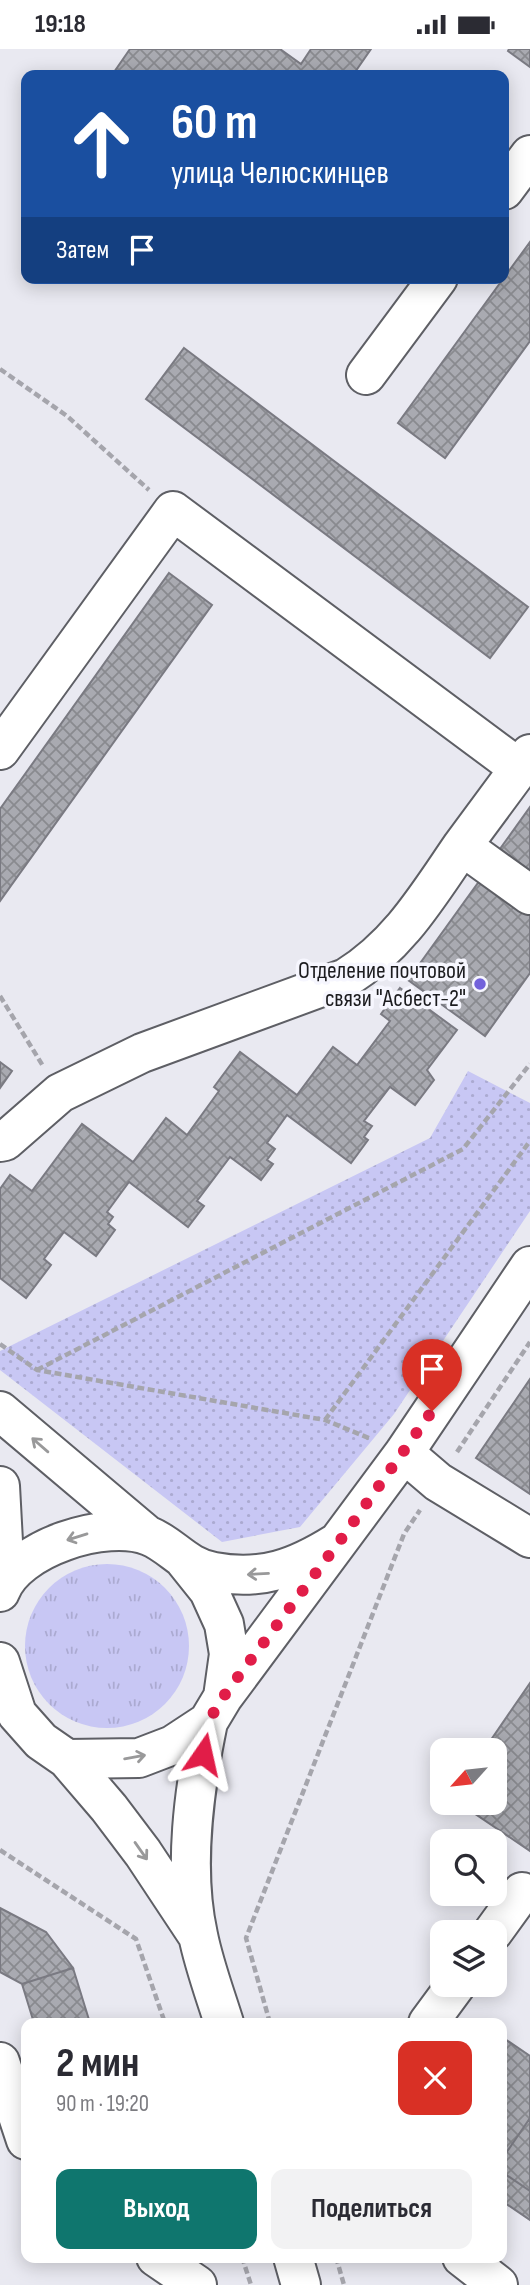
<!DOCTYPE html>
<html lang="ru">
<head>
<meta charset="utf-8">
<style>
	body { margin:0; font-family:"Sofia Sans Condensed",sans-serif; background:#f2f2f3; color:#2b2b33; height:100vh; display:flex; flex-direction:column; font-size:26px; white-space:nowrap }
	* { box-sizing:border-box; margin:0 }
	p { font-size:23px; color:#7c7c81 }
	.icon { flex:none; width:38px; height:38px; fill:none; stroke:currentColor; stroke-width:2; stroke-linecap:round; stroke-linejoin:round }
	.map { position:relative; flex:1; overflow:hidden }
	.sheet { position:absolute; left:21px; top:1969px; width:486px; height:245px; display:flex; flex-direction:column; background:#fff; border-radius:14px; box-shadow:0 4px 18px #0003 }
	.sheet>* { flex:none }
	.guide { position:absolute; left:21px; top:21px; width:488px; height:214px; border-radius:14px; box-shadow:0 4px 18px #0003; background:#1a4fa0; color:#fff; overflow:hidden }
	.needle { width:46px; rotate:243deg }
	.fabs { position:absolute; left:430px; top:1689px; display:grid; gap:14px }
	.fabs a { display:grid; place-items:center; width:77px; height:77px; border-radius:14px; background:#fff; box-shadow:0 4px 18px #0003; font-size:35px }
	.pin { position:absolute; display:grid; place-items:center; width:60px; height:60px; color:#fff; margin:-72px -30px; border-radius:50% 50% 50% 0; rotate:-45deg; box-shadow:0 0 7px #0007 }
	.pin .icon { rotate:45deg }
	.me { position:absolute; width:77px; margin:-38px; rotate:11deg; stroke-linejoin:round; filter:drop-shadow(0 0 5px #0008) }
	.turn { display:flex; align-items:center; gap:24px; height:147px; padding:0 35px; font-size:32px }
	.turn .icon { width:91px; height:91px; stroke-width:2.5 }
	.turn b { display:block; font-size:49px; line-height:60px }
	.then { display:flex; align-items:center; height:66px; padding:0 35px; background:#0003; gap:14px; font-size:26px }
	.round { display:grid; place-items:center; flex:none; width:74px; height:74px; border-radius:14px; background:#f2f2f3 }
	.head { display:flex; align-items:center; justify-content:space-between; height:119px; padding:0 35px }
	h1 { font-size:42px; font-weight:700; line-height:52px }
	.primary-button { display:flex; gap:14px; margin-top:auto; padding:14px 35px }
	.primary-button a { flex:1; height:80px; border-radius:14px; background:#0f766e; color:#fff; font-size:28px; font-weight:700; line-height:80px; text-align:center }
	.primary-button a+a { background:#f2f2f3; color:#2b2b33 }
	.status { display:flex; justify-content:space-between; align-items:center; height:49px; padding:0 35px; background:#fff; direction:ltr }
	.status svg { height:19px; fill:currentColor }
	.map>svg:first-child { display:block }
	.grass { fill:url(#grass-tufts) }
	.park { fill:url(#park-dots) }
	.building { fill:url(#building-cross-hatch); stroke:#7a7a82; stroke-width:2 }
	.lines { fill:none; stroke-linecap:round; stroke-linejoin:round }
	.minor-casing { stroke:#5e5f65; stroke-width:42 }
	.path { stroke:#a5a5ac; stroke-width:4.5; stroke-dasharray:7 3.5; stroke-linecap:butt }
	.minor { stroke:#fff; stroke-width:38 }
	.oneway { stroke:#99999a }
	.route { stroke:#e11d48; stroke-width:12; stroke-dasharray:0 21.6 }
	.poi-dot { fill:#7261db; stroke:#f6f6fe; stroke-width:2.5 }
	.labels { text-anchor:middle; stroke-width:7; stroke-linejoin:round; paint-order:stroke }
	.poi-label { font-size:24px; fill:#1c1c1f; stroke:#f6f6fe; text-anchor:end }
</style>
</head>
<body>
<div class="status"><b>19:18</b><svg viewBox="0 0 49 12"><path d="M0 12V9h3v3zM5 12V6h3v6zM10 12V3h3v9zM15 12V0h3v12zM26 1h20v11H26zM47 4h2v5h-2z"/></svg></div>
<div class="map">
<svg width="530" height="2236" viewBox="0 0 530 2236">
	<defs>
		<pattern id="grass-tufts" width="24" height="20" patternUnits="userSpaceOnUse" patternTransform="scale(1.75)"><rect width="24" height="20" fill="#c8c7f4"/><path d="M3 7l-1-3M5 7V3M7 7l1-3M15 17l-1-3M17 17v-4M19 17l1-3" fill="none" stroke="#abaad1"/></pattern>
		<pattern id="park-dots" width="8" height="8" patternUnits="userSpaceOnUse" patternTransform="scale(1.75)"><rect width="8" height="8" fill="#c8c7f4"/><path d="M2 2h.1M6 6h.1" fill="none" stroke="#abaad1" stroke-width="1.8" stroke-linecap="round"/></pattern>
		<pattern id="building-cross-hatch" width="8" height="8" patternUnits="userSpaceOnUse" patternTransform="scale(1.75)"><rect width="8" height="8" fill="#a9aab1"/><path d="M0 0l8 8M0 8l8-8" fill="none" stroke="#898a8f"/></pattern>
	</defs>
	<rect width="100%" height="100%" fill="#e9e9f1"/>
	<path class="grass" d="M25 1597a82 82 0 1 1 164 0a82 82 0 1 1-164 0Z"/>
	<path class="park" d="M468,1022L530,1054V1162L394,1365L300,1478L222,1493L0,1321V1302L430,1089Z"/>
	<path class="building" d="M130,0H280L301,15L311,0H371L353,26H112Z
		M509,0H530V18L508,2Z
		M530,193V292L445,409L398,374Z
		M184,299L528,558L490,609L146,350Z
		M169,524L212,556L0,852V760Z
		M530,758V828L497,804Z
		M483,827L530,861V924L485,987L408,931Z
		M400,939L457,981L427,1021L434,1031L415,1056L390,1038L364,1072L372,1077L364,1088L368,1091L351,1114L287,1066L267,1094L275,1100L267,1111L273,1115L261,1131L230,1108L197,1152L204,1157L188,1178L129,1133L107,1163L113,1168L108,1175L115,1181L96,1207L64,1183L44,1210L51,1216L26,1249L0,1229V1140L10,1126L32,1142L82,1075L133,1113L166,1069L187,1086L219,1042L214,1038L240,1003L297,1046L333,998L357,1016L390,972L381,965Z
		M0,1013L12,1022L0,1039Z
		M530,1330V1445L476,1409Z
		M530,1634V1802L459,1754H495V1701H484Z
		M0,1859L46,1883L73,1919L22,1935L0,1923Z
		M73,1919L90,1974H34L22,1935Z
		M502,1988L530,2007V2069L502,2110Z
		M530,2069V2142L502,2123V2110Z
		M502,2123L530,2142V2171L502,2152Z"/>
	<g class="lines">
		<g class="minor-casing">
			<path id="minor" d="M504,141L530,106
				M366,326L438,229
				M0,701L173,462L520,720
				M462,797L530,705
				M0,1093L5,1092L60,1044L142,1004L346,929C399,896 427,848 462,797L530,846
				M0,1362L147,1486
				M404,1404L438,1433L530,1489
				M0,1437L5,1530
				M0,1543C16,1499 106,1470 149,1487C172,1496 185,1518 214,1523C262,1532 296,1519 336,1494
				M0,1613L17,1665L41,1692L67,1710L139,1709L173,1696L208,1673L223,1648L229,1605L224,1575L209,1542L185,1512
				M223,1648L404,1404L530,1217
				M208,1673C194,1740 183,1819 198,1886C204,1916 215,1945 224,1974
				M67,1710L109,1759L143,1804L196,1884
				M493,1883L522,1843
				M428,1974L456,1936
				M0,2013L26,2091
				M156,2208L197,2236
				M293,2208L301,2236
				M462,2208L498,2236"/>
		</g>
		<path class="path" d="M0,320L67,367L149,441
			M0,947L43,1017
			M0,1295L37,1321L325,1371L371,1390
			M37,1321L463,1100L530,1015
			M325,1371L530,1092
			M457,1403L530,1293
			M0,1801L136,1890L165,1974
			M270,1974L246,1889L404,1485L420,1461
			M242,2208L251,2236
			M336,2208L344,2236"/>
		<use href="#minor" class="minor"/>
	</g>
	<defs><path id="oneway-shaft" d="M-6 0H5M1.5-3L5.5 0L1.5 3" fill="none" stroke-width="1.6" stroke-linecap="round" stroke-linejoin="round" transform="scale(1.75)"/></defs>
	<g class="oneway">
		<use href="#oneway-shaft" transform="translate(40 1396) rotate(-139)"/>
		<use href="#oneway-shaft" transform="translate(77 1488) rotate(163)"/>
		<use href="#oneway-shaft" transform="translate(258 1525) rotate(177)"/>
		<use href="#oneway-shaft" transform="translate(135 1708) rotate(-10)"/>
		<use href="#oneway-shaft" transform="translate(141 1802) rotate(55)"/>
	</g>
	<g class="lines">
		<path class="route" d="M203,1705L208,1673L223,1648L342,1489L432,1362"/>
	</g>
	<circle class="poi-dot" cx="480" cy="935" r="7"/>
	<g class="labels">
		<g class="poi-label">
			<text x="466" y="929">Отделение почтовой<tspan x="466" dy="28">связи "Асбест-2"</tspan></text>
		</g>
	</g>
</svg>
<div class="fabs">
<a><svg class="needle" viewBox="-14 -14 28 28"><path d="M0-13l5 13h-10z" fill="#e53935"/><path d="M0 13l5-13h-10z" fill="#7c7c81"/></svg></a>
<a><svg class="icon" aria-label="search" viewBox="0 0 24 24"><circle cx="10" cy="10" r="6"/><path d="M15 15l6 6"/></svg></a>
<a><svg class="icon" aria-label="layers" viewBox="0 0 24 24"><path d="M12 4l9 5-9 5-9-5zM3 14l9 5 9-5"/></svg></a>
</div>
<div class="pin" style="left:432px;top:1362px;background:#d93025"><svg class="icon" aria-label="arrive" viewBox="0 0 24 24"><path d="M6 21V4h12l-3 4 3 4H6"/></svg></div>
<svg class="me" style="left:203px;top:1705px" viewBox="-20 -20 40 40"><path d="M0-17L14 15 0 8-14 15z" fill="#e11d48" stroke="#fff" stroke-width="4"/></svg>
<div class="guide">
<div class="turn"><svg class="icon" aria-label="ahead" viewBox="0 0 24 24"><path d="M12 20V5M6 11l6-6 6 6"/></svg><div><b>60 m</b>улица Челюскинцев</div></div>
<div class="then">Затем<svg class="icon" aria-label="arrive" viewBox="0 0 24 24"><path d="M6 21V4h12l-3 4 3 4H6"/></svg></div>
</div>
<section class="sheet">
<div class="head"><div><h1>2 мин</h1><p>90 m · 19:20</p></div><a class="round" style="background:#d93025;color:#fff"><svg class="icon" aria-label="close" viewBox="0 0 24 24"><path d="M6 6l12 12M18 6L6 18"/></svg></a></div>
<div class="primary-button"><a>Выход</a><a>Поделиться</a></div>
</section>
</div>
</body>
</html>
